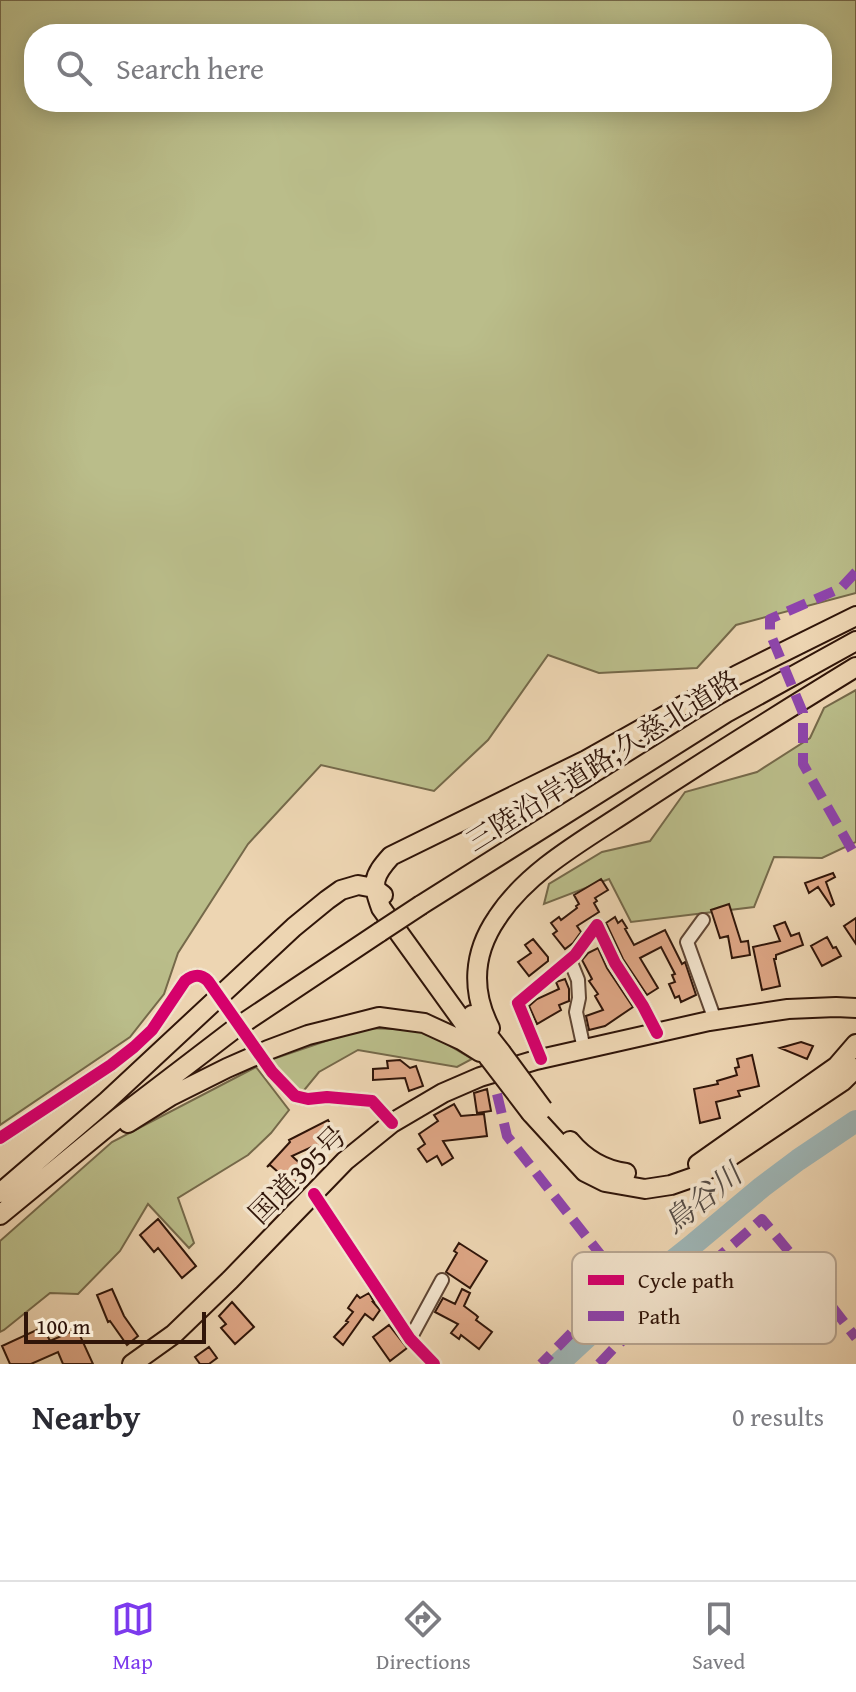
<!DOCTYPE html>
<html lang="en">
<head>
<meta charset="utf-8">
<style>
	body { margin:0; font-family:"Gentium Book Plus","Noto Serif JP",serif; background:#f2f2f3; color:#2b2b33 }
	.scale { position:absolute; left:24px; bottom:20px; width:182px; box-sizing:border-box; padding-left:8px; border:4px solid #301509; border-top:0; font-size:22px; line-height:28px; white-space:nowrap; color:#301509; -webkit-text-stroke:6px #f3e4cd; paint-order:stroke }
	.list { margin:0; padding:0; list-style:none }
	h2 { display:flex; justify-content:space-between; align-items:center; height:104px; margin:0; padding:0 32px; font-size:34px }
	h2 small { font-size:26px; font-weight:400; color:#7c7c81 }
	.icon { flex:none; width:44px; height:44px; fill:none; stroke:currentColor; stroke-width:2; stroke-linecap:round; stroke-linejoin:round }
	.map { position:relative; flex:none; width:856px; height:1364px; overflow:hidden }
	.search { position:absolute; background:#fff; box-shadow:0 4px 20px #0003; left:24px; right:24px; top:24px; height:88px; display:flex; align-items:center; gap:20px; box-sizing:border-box; padding:0 28px; border-radius:32px; color:#7c7c81; font-size:30px }
	.sheet { height:216px; background:#fff }
	nav { display:flex; justify-content:space-around; align-items:center; box-sizing:border-box; height:112px; border-top:2px solid #e1e1e2; background:#fff; font-size:22px; color:#7c7c81 }
	nav a { display:grid; justify-items:center; gap:4px }
	nav .on { color:#7c3aed }
	.map>svg:first-child { display:block }
</style>
</head>
<body>
<div class="map">
<svg width="856" height="1364" viewBox="0 0 856 1364">
	<rect width="100%" height="100%" fill="#edd5b2"/>
	<filter id="stains"><feTurbulence type="fractalNoise" baseFrequency=".0025" numOctaves="4"/><feColorMatrix values="0 0 0 0 .2 0 0 0 0 .09 0 0 0 0 .02 0 0 0 .5 -.17"/></filter>
	<radialGradient id="worn" r=".72"><stop offset=".6" stop-color="#630" stop-opacity="0"/><stop offset="1" stop-color="#630" stop-opacity=".3"/></radialGradient>
	<path fill="#babd8a" stroke="#75694a" stroke-width="2" fill-rule="evenodd" d="M0,0H856V593L736,625L697,668L599,673L548,655L488,740L434,791L321,765L248,844L178,953L164,994L130,1037L0,1125ZM34,34H822V102H34Z
		M856,690V842L822,858L774,857L754,907L631,922L609,879L544,904L549,884L602,852L650,841L685,792L757,772L810,738L824,708Z
		M364,1028L423,1030L472,1059L457,1067L358,1050L319,1072L301,1094L270,1060Z
		M256,1067L289,1110L271,1133L248,1155L178,1198L194,1243L189,1248L148,1204L120,1251L78,1294L50,1293L4,1330L0,1332V1241L112,1142Z"/>
	<g fill="none" stroke-linecap="round" stroke-linejoin="round">
		<path stroke="#9eb6b7" stroke-width="22" d="M558,1364L651,1278L689,1248L762,1187L798,1160L856,1121"/>
	</g>
	<path fill="#dea685" stroke="#301509" stroke-width="2" d="M833,873L835,877L826,882L834,904L831,906L818,887L809,893L805,883Z
		M601,879L608,890L595,898L597,901L594,903L599,912L577,926L581,932L573,943L565,949L553,934L557,931L551,923L559,917L561,920L577,908L576,906L579,904L574,895Z
		M729,904L741,942L748,941L750,955L732,958L728,936L720,938L711,910Z
		M615,917L618,923L622,920L627,928L625,929L634,945L665,930L682,964L685,962L696,995L681,1002L679,996L675,998L669,984L675,982L672,975L675,974L661,947L640,958L658,988L647,995L623,959L606,923Z
		M856,918V944L844,926Z
		M785,922L791,936L799,933L803,945L776,955V959H774L780,986L762,990L753,947L780,941L774,926Z
		M827,937L833,948L836,947L841,956L822,966L811,946Z
		M533,939L548,957V961L529,976L518,962L531,953L525,945Z
		M598,948L607,968L633,1007L605,1026L589,1030L586,1016L603,1010L595,996L598,994L589,981L592,979L582,960L588,953Z
		M565,979L569,989V1001L559,1005L561,1010L537,1024L529,1006L537,999L559,989L556,982Z
		M801,1042L813,1046L807,1059L780,1048Z
		M752,1055L759,1086L738,1091L740,1096L716,1102L720,1118L700,1123L694,1089L718,1084L717,1081L737,1075L735,1068L739,1067L737,1059Z
		M400,1060L410,1068L416,1066L423,1086L409,1091L405,1078L373,1080V1069L388,1068L387,1061Z
		M487,1089L491,1111L477,1113L474,1093Z
		M454,1104L461,1116L484,1114L487,1136L443,1141L453,1158L442,1165L437,1156L427,1162L418,1149L425,1144L419,1134L438,1121L434,1115Z
		M328,1120L333,1129L329,1131L334,1140L318,1148L316,1145L292,1156L306,1169L293,1185L270,1165L267,1167L290,1142L289,1140Z
		M158,1219L196,1266L182,1278L158,1248L154,1252L140,1235Z
		M459,1243L487,1261L470,1288L446,1272L457,1253L454,1251Z
		M112,1289L124,1316L138,1336L127,1345L110,1321L108,1322L97,1295Z
		M462,1289L470,1293L464,1306L476,1315L478,1317L476,1320L492,1332L479,1349L461,1335L459,1339L451,1333L458,1324L435,1312L443,1298L455,1304Z
		M369,1293L374,1302H373L380,1310L373,1320L365,1314L343,1345L334,1337L348,1322L346,1321L353,1312L348,1308L357,1295L360,1298Z
		M232,1302L254,1327L235,1344L221,1328L226,1324L219,1316Z
		M389,1325L407,1348L390,1361L373,1337Z
		M43,1327L50,1341L77,1329L93,1364H63L58,1352L31,1364H10L2,1346Z
		M209,1347L217,1358L209,1364H200L195,1357Z"/>
	<g fill="none" stroke-linecap="round" stroke-linejoin="round">
		<path stroke="#c7af90" stroke-width="12" stroke-dasharray="12 6" stroke-linecap="butt" d="M208,981L272,1072"/>
		<defs>
			<path id="minor" d="M703,920L687,942L715,1020
				M570,960L578,980L579,998L576,1012L584,1049
				M541,1059L518,1003L575,955L597,925L615,963L643,1006L657,1033
				M272,1072L295,1096L308,1099L327,1097L372,1101L392,1123
				M0,1138L111,1065L134,1047L152,1030L185,981C193,975 200,973 208,981
				M314,1194L410,1339L434,1364
				M410,1339L442,1280"/>
			<path id="highway" d="M421,905L726,713L856,641
				M472,1015L501,1052
				M490,1028C471,991 473,953 497,918C528,870 586,839 634,807C707,759 781,713 856,667
				M489,1058L381,908C372,883 372,877 391,856L586,760L737,675L856,616
				M531,1113L585,1172L605,1182L645,1189L671,1185L694,1177L725,1160L843,1081L856,1068
				M128,1123L171,1096L227,1068L268,1050L308,1035L379,1017L424,1023L461,1040L480,1052
				M570,1141C585,1159 605,1170 626,1173
				M698,1164L837,1066L856,1044
				M0,1193L107,1101L294,927L327,900L341,890L358,885L374,888L383,895
				M0,1215L118,1118L233,1030L380,932
				M132,1364L174,1334L230,1280L345,1161L392,1123L443,1093L480,1077L536,1060L709,1021L788,1009L836,1007L856,1008"/>
		</defs>
		<use href="#minor" stroke="#5f4533" stroke-width="16"/>
		<use href="#highway" stroke="#301509" stroke-width="22"/>
		<use href="#minor" stroke="#f3e4cd" stroke-width="12"/>
		<use href="#highway" stroke="#edd5b2" stroke-width="18"/>
		<defs>
			<path id="highway-bridge" d="M380,932L421,905
				M501,1052L543,1109
				M489,1058L531,1113"/>
		</defs>
		<use href="#highway-bridge" stroke="#301509" stroke-width="22" stroke-linecap="butt"/>
		<use href="#highway-bridge" stroke="#edd5b2" stroke-width="18"/>
		<path stroke="#8e44ad" stroke-width="10" stroke-dasharray="20 10" stroke-linecap="butt" d="M856,572L841,588L770,619V633L803,713V764L856,857
			M497,1094L507,1136L615,1273L620,1289L582,1322L541,1364
			M599,1364L614,1348L762,1219L801,1266L856,1338"/>
		<defs>
			<path id="cycleway" d="M541,1059L518,1003L575,955L597,925L615,963L643,1006L657,1033
				M0,1138L111,1065L134,1047L152,1030L185,981C193,975 200,973 208,981L272,1072L295,1096L308,1099L327,1097L372,1101L392,1123
				M314,1194L410,1339L434,1364"/>
		</defs>
		<use href="#cycleway" stroke="#f3e4cd" stroke-width="17"/>
		<use href="#cycleway" stroke="#d6006c" stroke-width="12"/>
	</g>
	<g text-anchor="middle" dominant-baseline="central" stroke-width="7" stroke-linejoin="round" paint-order="stroke">
		<g font-size="28" fill="#301509" stroke="#f3e4cd">
			<text transform="translate(602 760) rotate(-32)">三陸沿岸道路;久慈北道路</text>
			<text transform="translate(297 1174) rotate(-45)">国道395号</text>
		</g>
		<g font-size="30" font-style="italic" fill="#564d46" stroke="#f3e4cd">
			<text transform="translate(702 1198) rotate(-39)">鳥谷川</text>
		</g>
	</g>
	<rect x="572" y="1252" width="264" height="92" rx="12" fill="#f3e4cd" stroke="#b8a692" stroke-width="2"/>
	<rect x="588" y="1275" width="36" height="10" fill="#d6006c"/>
	<rect x="588" y="1311" width="36" height="10" fill="#8e44ad"/>
	<g font-size="22" fill="#301509">
		<text x="638" y="1288">Cycle path</text>
		<text x="638" y="1324">Path</text>
	</g>
	<rect width="100%" height="100%" filter="url(#stains)"/>
	<rect width="100%" height="100%" fill="url(#worn)"/>
</svg>
<div class="scale">100 m</div>
<div class="search"><svg class="icon" aria-label="search" viewBox="0 0 24 24"><circle cx="10" cy="10" r="6"/><path d="M15 15l6 6"/></svg>Search here</div>
</div>
<section class="sheet">
<h2>Nearby<small>0 results</small></h2>
<ul class="list">
</ul>
</section>
<nav>
<a class="on"><svg class="icon" aria-label="map" viewBox="0 0 24 24"><path d="M3 6l6-2 6 2 6-2v14l-6 2-6-2-6 2zM9 4v14M15 6v14"/></svg>Map</a>
<a><svg class="icon" aria-label="directions" viewBox="0 0 24 24"><path d="M12 3l9 9-9 9-9-9zM9 14v-3h6M13 9l2 2-2 2"/></svg>Directions</a>
<a><svg class="icon" aria-label="saved" viewBox="0 0 24 24"><path d="M7 4h10v16l-5-4-5 4z"/></svg>Saved</a>
</nav>
</body>
</html>
